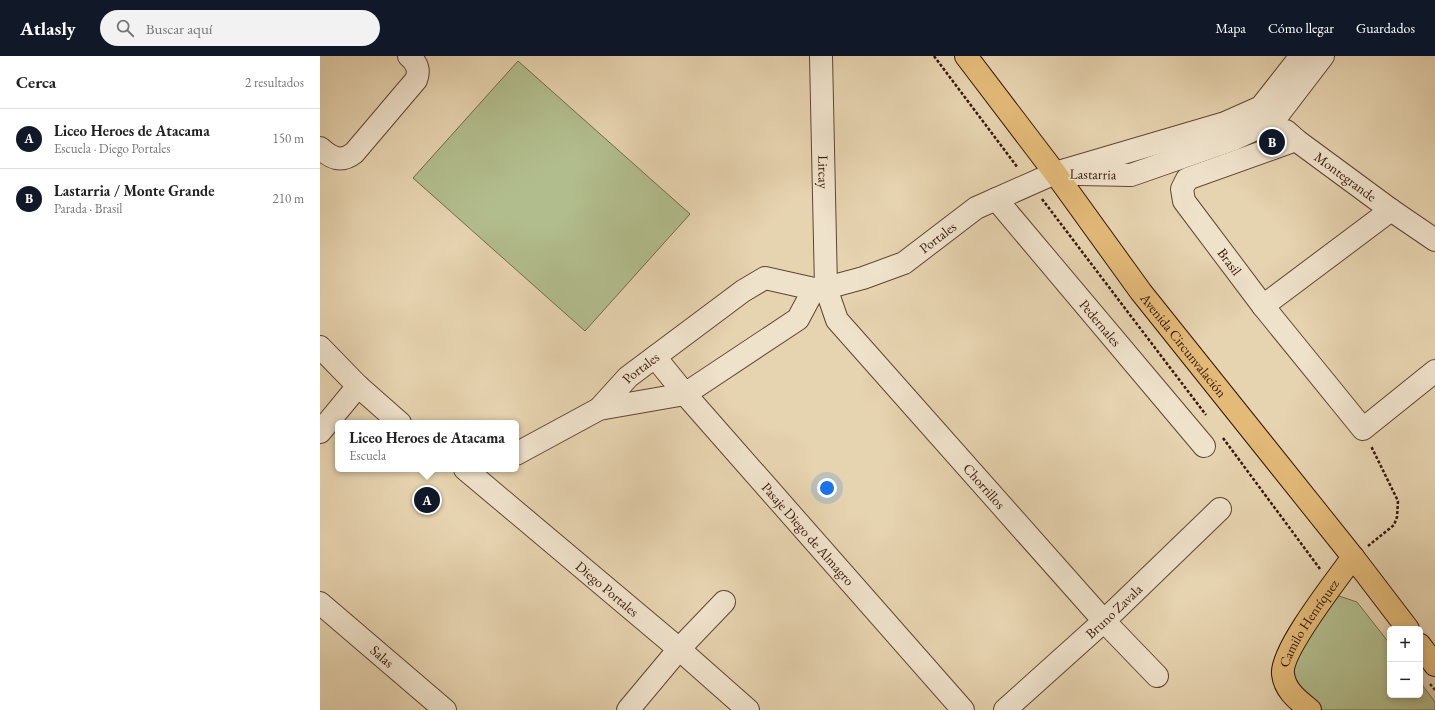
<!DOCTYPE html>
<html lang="es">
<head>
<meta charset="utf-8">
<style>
	body { margin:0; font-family:"EB Garamond",serif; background:#f2f2f2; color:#222 }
	.controls { position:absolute; right:12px; bottom:12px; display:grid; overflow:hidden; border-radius:6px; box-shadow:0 2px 6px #0003 }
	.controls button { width:36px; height:36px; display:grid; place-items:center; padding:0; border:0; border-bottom:1px solid #e0e0e0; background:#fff; color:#222; font:20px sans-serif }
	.you { position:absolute; left:507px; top:432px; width:14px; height:14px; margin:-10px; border:3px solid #fff; border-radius:50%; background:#1a73e8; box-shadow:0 0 0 6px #1a73e833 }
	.badge { display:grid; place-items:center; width:26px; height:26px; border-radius:50%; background:#111827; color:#fff; font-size:13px; font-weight:700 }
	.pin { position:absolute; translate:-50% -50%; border:2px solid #fff; box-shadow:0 1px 4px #0006 }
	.popup { position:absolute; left:15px; top:364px; width:184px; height:52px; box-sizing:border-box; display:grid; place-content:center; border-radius:6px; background:#fff; filter:drop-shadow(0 1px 3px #0005); font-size:13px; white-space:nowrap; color:#767676 }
	.popup b { font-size:15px; color:#222 }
	.popup::after { content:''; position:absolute; left:50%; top:100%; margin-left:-8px; border:8px solid transparent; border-top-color:#fff }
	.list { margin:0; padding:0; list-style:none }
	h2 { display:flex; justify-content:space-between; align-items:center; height:52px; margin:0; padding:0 16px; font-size:17px }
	h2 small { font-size:13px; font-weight:400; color:#767676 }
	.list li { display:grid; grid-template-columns:26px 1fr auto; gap:12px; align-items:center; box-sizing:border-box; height:60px; padding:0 16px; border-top:1px solid #e0e0e0 }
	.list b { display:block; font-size:15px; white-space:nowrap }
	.list p { margin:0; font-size:13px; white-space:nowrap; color:#767676 }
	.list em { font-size:13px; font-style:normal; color:#767676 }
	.icon { flex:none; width:22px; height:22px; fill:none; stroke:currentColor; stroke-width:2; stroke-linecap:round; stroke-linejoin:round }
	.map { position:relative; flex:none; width:1115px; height:654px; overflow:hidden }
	header { display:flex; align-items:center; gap:24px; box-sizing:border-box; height:56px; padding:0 20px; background:#111827; color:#fff }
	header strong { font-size:19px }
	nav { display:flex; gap:22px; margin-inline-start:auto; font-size:14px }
	.search { width:280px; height:36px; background:#f2f2f2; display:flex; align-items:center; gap:10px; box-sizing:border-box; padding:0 14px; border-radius:22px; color:#767676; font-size:15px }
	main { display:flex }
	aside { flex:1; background:#fff }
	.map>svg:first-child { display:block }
</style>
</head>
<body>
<header>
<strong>Atlasly</strong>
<div class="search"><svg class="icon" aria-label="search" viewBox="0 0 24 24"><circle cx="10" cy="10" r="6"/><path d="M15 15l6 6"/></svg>Buscar aquí</div>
<nav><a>Mapa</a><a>Cómo llegar</a><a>Guardados</a></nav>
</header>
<main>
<aside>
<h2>Cerca<small>2 resultados</small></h2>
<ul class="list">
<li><span class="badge">A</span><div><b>Liceo Heroes de Atacama</b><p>Escuela · Diego Portales</p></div><em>150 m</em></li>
<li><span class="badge">B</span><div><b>Lastarria / Monte Grande</b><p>Parada · Brasil</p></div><em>210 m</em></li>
</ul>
</aside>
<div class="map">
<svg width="1115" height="654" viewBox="0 0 1115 654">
	<rect width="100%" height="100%" fill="#e6d3af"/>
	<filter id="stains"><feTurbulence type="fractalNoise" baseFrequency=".005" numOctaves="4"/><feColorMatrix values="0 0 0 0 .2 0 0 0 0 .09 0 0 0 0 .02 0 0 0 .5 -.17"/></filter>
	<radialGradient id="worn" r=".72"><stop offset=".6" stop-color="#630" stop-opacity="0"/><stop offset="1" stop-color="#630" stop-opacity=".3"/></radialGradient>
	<path fill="#b2bd8d" stroke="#74694a" d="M198,5L370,158L265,275L93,122Z
		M1013,538L1037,546L1070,588V639H1100V626L1115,646V654H996L974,636L972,600Z"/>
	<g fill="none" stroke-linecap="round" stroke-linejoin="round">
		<defs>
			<g id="minor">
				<path id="s1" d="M501,0L506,232L517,264L784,565L837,620"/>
				<path id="s2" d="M966,75L976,84L1071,154L1115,184"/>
				<path id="s3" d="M976,84L867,123L862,133L864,145L943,250L1043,373L1115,315"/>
				<path d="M0,92C11,102 21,107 34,97L96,24C100,14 97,7 89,0"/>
				<path d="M759,118L811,119L914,83L954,64L1003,0"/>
				<path id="s4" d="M676,143L884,390"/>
				<path d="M943,250L1071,154"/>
				<path d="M0,291L38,330L80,367"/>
				<path id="s5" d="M335,301L365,338L643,654"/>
				<path id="s6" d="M279,353L308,321L423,235L445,222L494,233L506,232L543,222L584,207L656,152L735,117L905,67L941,51L981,0"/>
				<path d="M0,376L38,330"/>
				<path d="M196,398L279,353L365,338L478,263L494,233"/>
				<path id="s7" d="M145,413L359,593L428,654"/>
				<path id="s8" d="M0,547L125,654"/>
				<path d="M308,654L359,593L404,546"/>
				<path id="s9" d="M685,654L784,565L900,453"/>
			</g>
			<g id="major">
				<path id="s10" d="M646,0L735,117L821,236L1033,501L1088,573"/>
				<path d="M1100,589L1115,609"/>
				<path id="s11" d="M990,654C978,644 965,635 963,618C960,595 1018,522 1033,501"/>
			</g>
		</defs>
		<use href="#minor" stroke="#624432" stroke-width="24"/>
		<use href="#major" stroke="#361508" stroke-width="24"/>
		<path stroke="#361508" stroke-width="2.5" stroke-dasharray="3 2" stroke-linecap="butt" d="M614,0L698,112
			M722,143L886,359
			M903,382L1000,513
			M1048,490L1074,469L1077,461L1078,445L1051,390
			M1110,628L1115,634"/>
		<use href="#minor" stroke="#efe2cb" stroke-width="22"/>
		<use href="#major" stroke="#e3ba78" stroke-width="22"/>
	</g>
	<g text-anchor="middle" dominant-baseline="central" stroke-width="3.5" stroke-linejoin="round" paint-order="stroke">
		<g font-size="14" fill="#361508" stroke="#efe2cb">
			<text stroke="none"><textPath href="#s1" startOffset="116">Lircay</textPath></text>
			<text transform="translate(773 118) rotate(1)">Lastarria</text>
			<text stroke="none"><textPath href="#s2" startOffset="75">Montegrande</textPath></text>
			<text stroke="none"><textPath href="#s6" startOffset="399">Portales</textPath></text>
			<text stroke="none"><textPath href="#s3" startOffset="215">Brasil</textPath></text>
			<text stroke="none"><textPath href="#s4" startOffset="162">Pedernales</textPath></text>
			<text stroke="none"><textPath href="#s10" startOffset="362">Avenida Circunvalación</textPath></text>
			<text stroke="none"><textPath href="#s6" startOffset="59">Portales</textPath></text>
			<text stroke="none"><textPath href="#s1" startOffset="488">Chorrillos</textPath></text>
			<text stroke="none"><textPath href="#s5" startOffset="234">Pasaje Diego de Almagro</textPath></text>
			<text stroke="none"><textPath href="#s7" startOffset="186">Diego Portales</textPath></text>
			<text stroke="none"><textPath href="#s9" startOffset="147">Bruno Zavala</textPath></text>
			<text stroke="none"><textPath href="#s11" startOffset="104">Camilo Henríquez</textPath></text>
			<text stroke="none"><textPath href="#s8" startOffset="82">Salas</textPath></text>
		</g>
	</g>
	<rect width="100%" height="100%" filter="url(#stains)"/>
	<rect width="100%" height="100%" fill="url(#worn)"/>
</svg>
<div class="controls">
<button>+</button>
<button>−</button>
</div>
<div class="you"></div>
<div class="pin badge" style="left:107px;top:444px">A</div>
<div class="popup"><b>Liceo Heroes de Atacama</b>Escuela</div>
<div class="pin badge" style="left:952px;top:86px">B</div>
</div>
</main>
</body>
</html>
